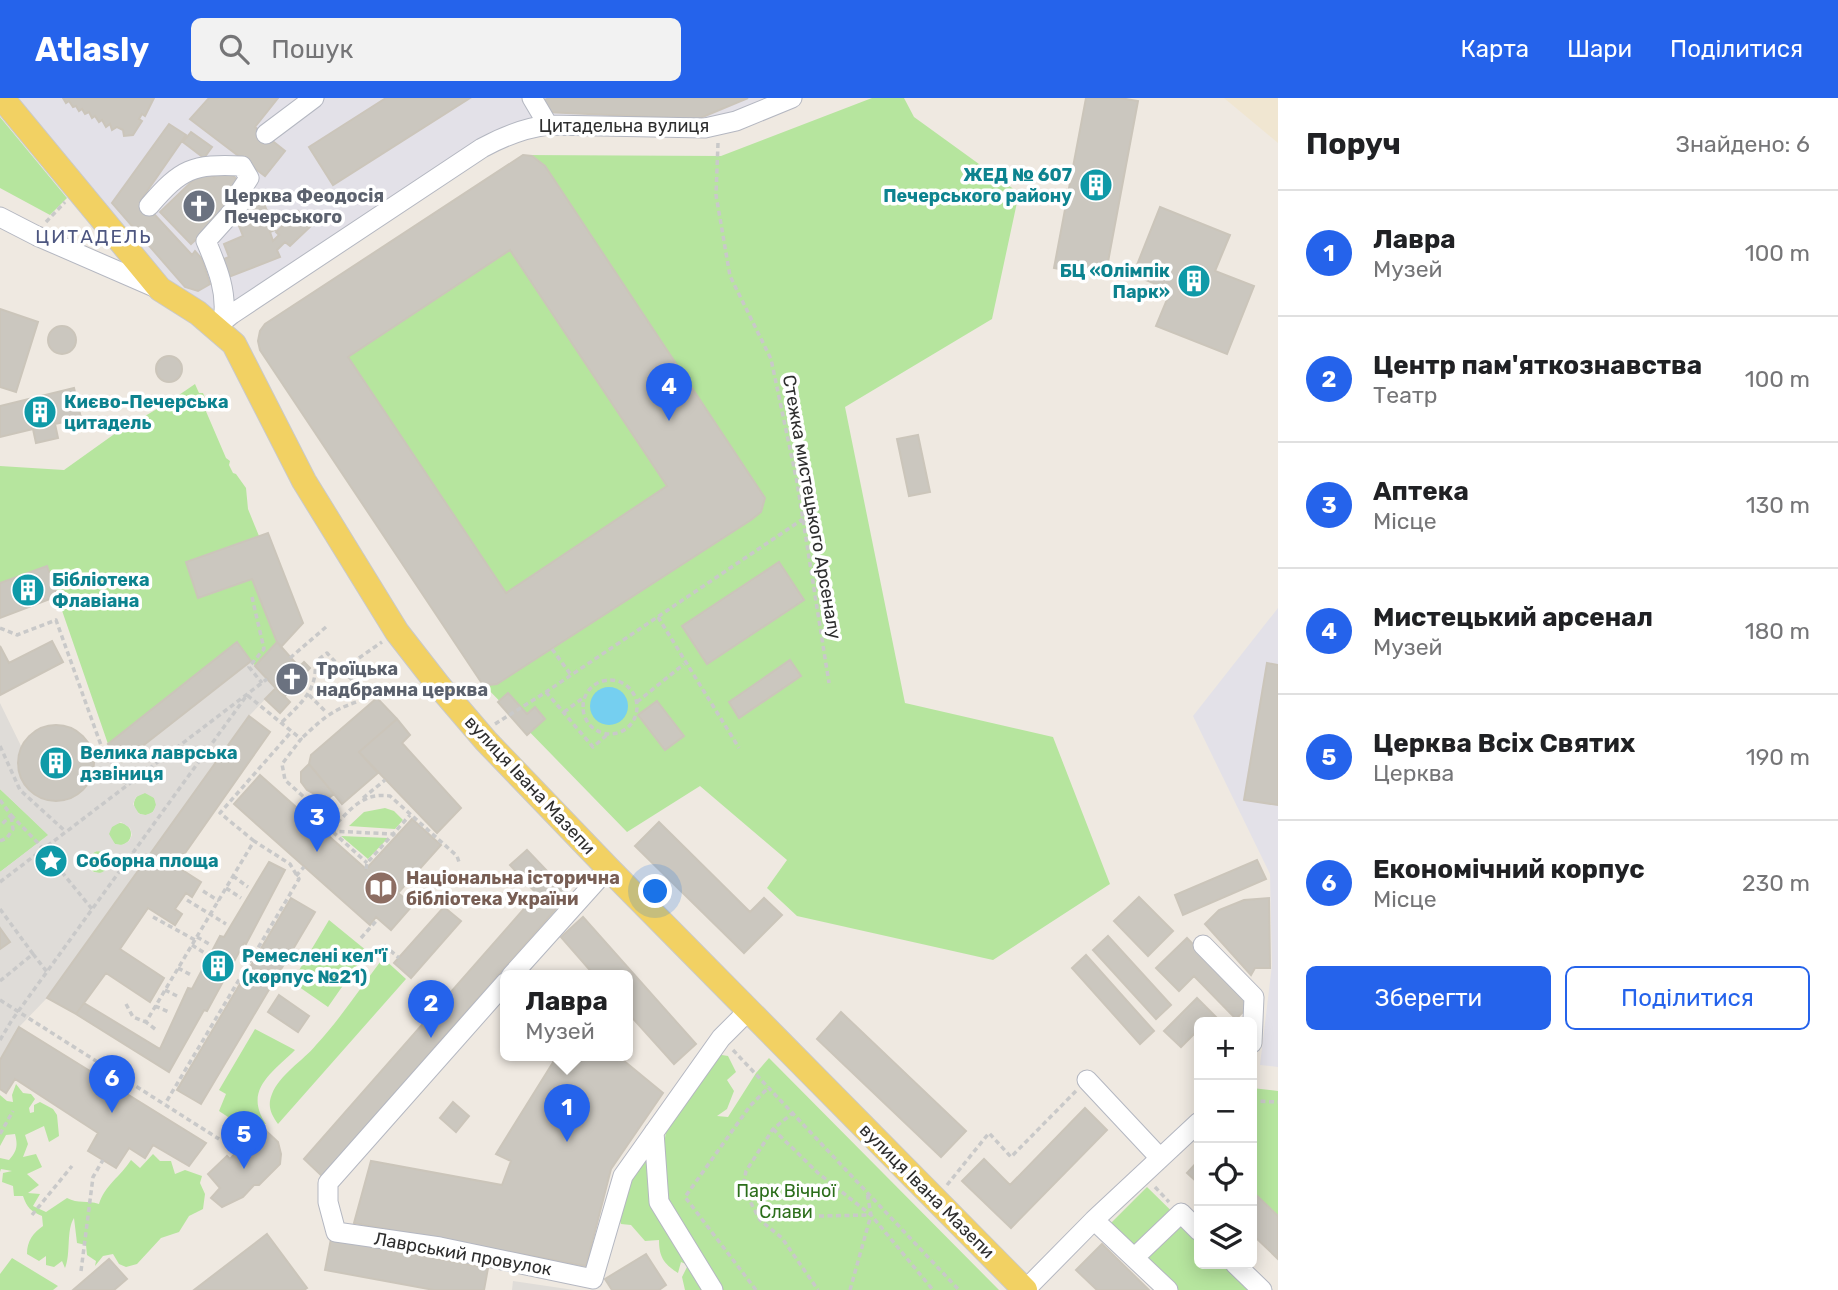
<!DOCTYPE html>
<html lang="uk">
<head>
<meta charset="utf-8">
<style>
	body { margin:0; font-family:Rubik,sans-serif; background:#f2f2f2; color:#202124 }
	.controls { position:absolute; right:21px; bottom:21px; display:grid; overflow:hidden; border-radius:10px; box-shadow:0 4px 18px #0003 }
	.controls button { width:63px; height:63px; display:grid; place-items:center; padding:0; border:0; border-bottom:2px solid #e0e0e0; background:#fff; color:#202124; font:35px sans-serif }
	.you { position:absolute; left:656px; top:794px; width:24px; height:24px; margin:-18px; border:5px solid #fff; border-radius:50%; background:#1a73e8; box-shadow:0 0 0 10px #1a73e833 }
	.badge { display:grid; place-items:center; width:46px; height:46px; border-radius:50%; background:#2563eb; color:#fff; font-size:23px; font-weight:700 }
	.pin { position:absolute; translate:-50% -58px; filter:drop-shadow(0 2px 4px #0008) }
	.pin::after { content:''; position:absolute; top:37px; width:24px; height:21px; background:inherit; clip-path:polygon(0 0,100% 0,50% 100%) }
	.popup { position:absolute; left:500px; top:872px; width:133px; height:91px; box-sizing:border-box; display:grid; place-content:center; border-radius:10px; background:#fff; filter:drop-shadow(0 2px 5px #0005); font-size:23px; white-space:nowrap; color:#757577 }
	.popup b { font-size:26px; color:#202124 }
	.popup::after { content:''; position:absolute; left:50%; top:100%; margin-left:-14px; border:14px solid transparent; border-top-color:#fff }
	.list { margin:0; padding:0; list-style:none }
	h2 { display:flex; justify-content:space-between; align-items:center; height:91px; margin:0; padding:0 28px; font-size:30px }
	h2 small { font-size:23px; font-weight:400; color:#757577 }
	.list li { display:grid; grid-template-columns:46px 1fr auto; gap:21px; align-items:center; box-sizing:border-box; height:126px; padding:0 28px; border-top:2px solid #e0e0e0 }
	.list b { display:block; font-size:26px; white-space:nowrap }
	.list p { margin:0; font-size:23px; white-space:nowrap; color:#757577 }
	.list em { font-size:23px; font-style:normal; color:#757577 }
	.actions { display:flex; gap:14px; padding:21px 28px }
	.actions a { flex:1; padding:16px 0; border:2px solid #2563eb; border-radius:10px; text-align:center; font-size:24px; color:#2563eb }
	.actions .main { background:#2563eb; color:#fff }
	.icon { flex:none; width:38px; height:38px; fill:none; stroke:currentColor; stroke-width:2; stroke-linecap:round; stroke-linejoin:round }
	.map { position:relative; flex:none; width:1278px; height:1192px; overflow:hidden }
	header { display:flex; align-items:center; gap:42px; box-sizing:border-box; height:98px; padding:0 35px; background:#2563eb; color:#fff }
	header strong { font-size:33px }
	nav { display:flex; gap:38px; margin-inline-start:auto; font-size:24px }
	.search { width:490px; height:63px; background:#f2f2f2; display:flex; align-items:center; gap:18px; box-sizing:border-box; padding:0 24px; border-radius:10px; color:#757577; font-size:26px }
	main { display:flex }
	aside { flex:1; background:#fff }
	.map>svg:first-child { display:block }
</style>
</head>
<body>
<header>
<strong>Atlasly</strong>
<div class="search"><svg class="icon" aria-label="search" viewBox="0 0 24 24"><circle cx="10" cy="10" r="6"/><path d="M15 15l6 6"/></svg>Пошук</div>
<nav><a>Карта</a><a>Шари</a><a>Поділитися</a></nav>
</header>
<main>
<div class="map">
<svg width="1278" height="1192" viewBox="0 0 1278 1192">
	<rect width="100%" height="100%" fill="#efe9e1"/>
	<path fill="#e3e1e8" d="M2,0H792L736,23L528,29L232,216L198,215Z
		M1278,510V969L1260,967L1272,867L1270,776L1193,618Z"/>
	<path fill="#f0e6d1" d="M1224,0H1278V45Z"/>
	<path fill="#b6e59e" d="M872,0H904L914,19L1019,95L992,221L845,309L905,605L1053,639L1110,786L993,862L797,818L767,790L787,762L700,688L627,734L481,584L260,252C257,241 258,235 265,226L523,57L721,58Z
		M0,19L67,100L50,117L0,90Z
		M195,286L199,295H203L208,307L205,311L226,360L230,363L229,367L233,375L236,376L246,390L248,411L259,438L186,464L198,500L252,481L277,544L255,568L237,544L108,646L47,469L0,485V368L64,372L113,337L172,302L174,298L176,299Z
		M0,691L49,737L0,774Z
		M134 706a11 11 0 1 1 22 0a11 11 0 1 1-22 0Z
		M385,710L394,713L403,722L395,731L349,728L364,714Z
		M109 736a11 11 0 1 1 22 0a11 11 0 1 1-22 0Z
		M341,738L388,740L368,761Z
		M88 764a11 11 0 1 1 22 0a11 11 0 1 1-22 0Z
		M329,822L367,853L328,909L292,884Z
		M383,860L406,881L278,1026C271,1016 267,1008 272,996C280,976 303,963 316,947C341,920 361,889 383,860Z
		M255,931L295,952C272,975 243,992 266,1026L256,1024L240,1027L219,1013L226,996L219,992Z
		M716,956L728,958L736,974L727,982L734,993L727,1011L717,1018L728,1019L756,975L769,960L999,1192H685L682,1179L688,1167L681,1164L678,1175C664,1166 659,1159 659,1142L645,1143L631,1127L621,1126L611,1098L620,1070L664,1045L667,1029Z
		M16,986L23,995L31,996L35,1001L29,1010L30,1015L34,1014V1007L40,1004L53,1011L57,1017L59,1038L49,1044L44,1028L25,1037L28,1046L23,1059L36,1056L42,1069L27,1076L39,1087L28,1095L40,1096L33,1108L46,1114L67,1100C78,1106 87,1102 99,1106C105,1087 120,1079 131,1062L140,1070L153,1056L160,1063H171L175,1076L185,1072L202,1078L200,1085L205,1096L203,1111L189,1118L179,1134L161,1140L137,1166L126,1169L119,1166L113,1156L103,1158L95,1168L96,1163L87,1157L86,1147L77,1145L74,1120C66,1132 71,1157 65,1170L62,1163L54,1169L46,1167V1158L39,1163L27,1156C27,1143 33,1135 43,1128L42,1118C31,1113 27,1110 23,1098H14L13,1088L2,1084L3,1075L12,1073L1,1071L0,1074V1060L9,1062C17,1053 18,1048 15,1036L6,1037L0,1048V997L7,1003L13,1004L12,997Z
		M1252,990L1278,993V1118L1252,1093Z
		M1147,1089L1199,1140V1166H1225L1251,1192H1177L1110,1126Z
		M12,1160L58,1188L53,1192H0V1176Z"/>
	<path fill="#dfdcd8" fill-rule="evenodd" d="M251,563L276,590L249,618L47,900L19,929L0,962V774L48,737L0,691V605L21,648L17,667L24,687L42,701L65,703L79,696L88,686L94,671L93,655L108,646L123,663ZM145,695L154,700L156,707L153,714L146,717L139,716L133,706L136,699ZM121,724L130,730L132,737L129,743L122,747L115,746L109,736L112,729ZM96,753L103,754L110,761L107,771L101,775L93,774L88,768V760Z
		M513,1183L574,1192H512Z"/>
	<path fill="#75cff0" d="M590 608a19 19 0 1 1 38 0a19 19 0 1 1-38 0Z"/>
	<path fill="#cbc7bf" stroke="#cbc5ba" stroke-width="2" fill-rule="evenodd" d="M63,0H154L145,18L142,16L139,21L142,23L133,37L124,38L123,32L117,29L112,32L110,26L106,29L102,22L99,24L95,18L92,20L89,14L85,16L82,11L79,13L76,8L73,9L69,3L66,5Z
		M209,0H278L255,29L285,53L265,78L190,21Z
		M386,0H470L333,87L309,49Z
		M549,0H748L698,21L545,14L542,3Z
		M1086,0H1120L1138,3L1105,180L1054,170Z
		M169,26L186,37L141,102L192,157L195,153L202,161L210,186L198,193L185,189L112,105Z
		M191,34L212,49L204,60L183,44Z
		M523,57L532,58L545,68L765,400L761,414L751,422L497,586L489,587L481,584L260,252L258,243L260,233L265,226ZM510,152L667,388L506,495L348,259Z
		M225,69L238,83L227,93L237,103L191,146L160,114L206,70L214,79Z
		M262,101L275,132L270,134L273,143L279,137L276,134L298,113L312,127L290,148L285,144L277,152L280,159L226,180L219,163L229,159L224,146L243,138L233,113Z
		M1160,109L1230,137L1215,173L1254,188L1227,256L1156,228L1171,192L1133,177Z
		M0,211L38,224L16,294L0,289Z
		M48 242a14 14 0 1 1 28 0a14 14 0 1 1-28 0Z
		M156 271a13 13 0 1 1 26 0a13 13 0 1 1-26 0Z
		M74,290L81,320L55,326L58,340L36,345L33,331L0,339V308Z
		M918,337L930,394L909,398L897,341Z
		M268,435L303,525L281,549L277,544L252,481L198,500L186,464Z
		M779,464L804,502L707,566L682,528Z
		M47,468L58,498L0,520V485Z
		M52,543L63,564L0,597V548L9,565Z
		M237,544L251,563L122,664L108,646Z
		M277,544L299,569L304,564L310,570L284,599L255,568Z
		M790,562L801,578L739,620L729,604Z
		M1267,565L1278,567V707L1244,702Z
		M276,590L290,604L280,615L265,601Z
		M508,595L527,616L535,609L545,621L527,637L498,604Z
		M377,600L397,621L359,654L378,675L342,706L309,666L311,657Z
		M657,603L684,638L665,652L638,617Z
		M249,618L270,634L176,768L201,784L192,799L186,795L175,811L182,816L175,827L148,810L120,851L164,880L150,904L106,875L76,916L47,900Z
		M397,621L410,637L402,645L461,710L437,735L359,654Z
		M18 665a38 38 0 1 1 76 0a38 38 0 1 1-76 0Z
		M309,666L334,696L326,702L307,692L301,684V674Z
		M260,677L366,771L412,721L441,747L398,795L413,807L391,832L376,819L370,827L234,706Z
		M659,724L750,814L764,800L782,817L744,855L635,748Z
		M527,752L569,796L322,1078L304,1061L537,796L510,767Z
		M1257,762L1266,781L1183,817L1175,797Z
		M269,764L285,772L246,846L244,845L207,913L204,912L169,974L76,916L84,905L160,951L188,890L192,891L220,838L224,839Z
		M1139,799L1173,833L1148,858L1114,823Z
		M291,800L315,814L201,1006L177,992Z
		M1269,800L1270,870H1255L1251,877L1205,826L1219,812L1244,802Z
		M444,809L461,823L411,880L394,865Z
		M583,819L696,946L674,966L628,915V878H595L561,839Z
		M0,830L10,844L0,851Z
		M1108,838L1171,907L1156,921L1093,852Z
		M1187,840L1251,906L1236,921L1194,878L1179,893L1156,870Z
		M1086,857L1154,933L1140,946L1072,870Z
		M279,897L309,918L298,934L268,914Z
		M1197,900L1221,924H1199V931L1181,949L1164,933Z
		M841,914L966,1033L941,1059L817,941Z
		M19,929L206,1045L189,1068L153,1047L145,1060L129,1050L116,1070L88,1053L98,1035L15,981L6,995L0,991V962Z
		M557,958H618L663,995L611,1071L586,1168L354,1125L371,1063L502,1087L511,1063L496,1056Z
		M453,1004L469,1018L456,1034L440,1020Z
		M1085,1010L1107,1032L1011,1130L962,1083L984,1061L1010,1087Z
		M247,1028L264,1031L278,1044L281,1056L280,1066L259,1087H254L243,1099L222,1109L211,1100L220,1090L208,1076L227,1058L230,1061L239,1051L233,1041L237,1034Z
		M1199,1062V1086L1187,1075Z
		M1252,1093L1278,1118V1161L1252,1136Z
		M267,1136L307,1190L304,1192H194Z
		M331,1141L488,1170L484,1192H434L325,1172Z
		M1102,1146L1149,1192H1097L1076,1172Z
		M646,1156L666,1187L659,1192H612L605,1181Z
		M109,1161L127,1181L114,1192H73Z"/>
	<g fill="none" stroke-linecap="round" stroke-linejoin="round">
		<defs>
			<path id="minor" d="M532,0L548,27
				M266,36L314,0
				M149,108C182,70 192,66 242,68L249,80L241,92L242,103L206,143C217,169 228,194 223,223
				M0,119L37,138L159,191
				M216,229L232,216L482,50C504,38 524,30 548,27L705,30L736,23L792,0
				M1203,847L1254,899L1252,945
				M511,878L608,770
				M506,884L328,1085V1104L336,1134L440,1149L593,1181
				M1087,982L1160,1060
				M654,1034L659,1104L713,1192
				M1094,1122L1168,1192
				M1135,1159L1181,1115L1199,1133
				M1235,1166L1262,1192
				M593,1181L623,1078L721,940L748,913
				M1025,1192L1094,1122L1199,1024"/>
			<path id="major" d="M2,0L160,191L198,215L234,246L304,383L397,534L439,588L486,643L608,770L1025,1192"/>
		</defs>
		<use href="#minor" stroke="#b4b7c1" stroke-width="21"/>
		<use href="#major" stroke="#c9c9c9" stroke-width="26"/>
		<path stroke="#c9c9c9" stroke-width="3.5" stroke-dasharray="5 3.5" stroke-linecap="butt" d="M718,45L716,97L730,178L771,261L797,384L829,585
			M46,124L65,104
			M252,499L264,551L249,569L262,585
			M658,519L739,650
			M0,530L17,537L56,522L102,650L127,686
			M552,551L571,577
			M290,560L326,529
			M359,560L382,544
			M583 609a27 27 0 1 1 54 0a27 27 0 1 1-54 0Z
			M546,594L593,649L608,636
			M309,597L327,615
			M637,604L684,566
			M564,614L583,600
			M282,624C300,606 318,592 315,564L327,555L369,600C335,610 326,617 301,641
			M495,626L546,594L803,421
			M0,648L20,692L65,733
			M363,700L385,682
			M0,702L11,717L0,728
			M11,717L38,745L92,811
			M331,733L393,736L396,739
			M333,734L367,765
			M328,738L335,727
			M0,743L7,740L13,731L11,717
			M254,743L220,715L292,633
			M366,771L367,765L410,717
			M233,778L248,789
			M296,778L304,769
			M0,784L267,581
			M226,790L241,800
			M203,793L219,803
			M187,802L226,826
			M0,811L33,856L0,883
			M153,819L195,842
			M197,839L211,847
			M361,840L378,821
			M192,847L206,856
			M384,847L399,860
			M33,856L47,874
			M178,870L193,878
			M165,892L177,898
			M0,902L219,1041
			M126,906L133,919L146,924
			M155,908L169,914
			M155,931L146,924L254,743L290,766L299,781L165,1006
			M0,942L12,922L247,597L301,641L282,666L285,682L335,727C352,710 364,694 390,698L457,758L459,764
			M733,952L959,1192
			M1252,1003L1278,1004
			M794,1014L773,1031L746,1073L743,1090L760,1122L782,1140L818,1192
			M773,1031L818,1075L871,1117L933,1192
			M0,1036L13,1013
			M947,1087L989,1035L1011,1059L1076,993
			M1155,1089L1169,1104
			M32,1117L72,1068
			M760,1122L768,1119L869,1117
			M81,1173L93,1079L103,1062
			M756,1192L685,1099L750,1008L769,989
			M850,1192L871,1117L867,1094"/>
		<use href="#minor" stroke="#fff" stroke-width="19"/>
		<use href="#major" stroke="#f2d163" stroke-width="24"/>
	</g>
	<defs>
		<symbol id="building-disc" viewBox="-11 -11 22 22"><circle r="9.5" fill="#0f9aa8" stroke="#fff"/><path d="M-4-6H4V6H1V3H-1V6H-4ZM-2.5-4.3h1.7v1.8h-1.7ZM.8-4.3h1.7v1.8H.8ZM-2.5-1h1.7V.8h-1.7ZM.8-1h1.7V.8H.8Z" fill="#fff"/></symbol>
		<symbol id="church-disc" viewBox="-11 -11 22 22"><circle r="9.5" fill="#6b7280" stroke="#fff"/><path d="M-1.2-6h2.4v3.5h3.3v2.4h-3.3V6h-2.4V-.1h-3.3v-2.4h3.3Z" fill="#fff"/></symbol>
		<symbol id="sight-disc" viewBox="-11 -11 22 22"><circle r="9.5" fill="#0f9aa8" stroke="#fff"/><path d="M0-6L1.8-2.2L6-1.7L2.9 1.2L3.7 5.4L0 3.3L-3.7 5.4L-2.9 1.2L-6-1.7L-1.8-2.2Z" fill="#fff"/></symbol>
		<symbol id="library-disc" viewBox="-11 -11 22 22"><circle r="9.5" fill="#8d6e63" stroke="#fff"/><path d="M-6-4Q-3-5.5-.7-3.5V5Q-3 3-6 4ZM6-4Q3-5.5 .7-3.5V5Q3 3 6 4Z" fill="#fff"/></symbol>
	</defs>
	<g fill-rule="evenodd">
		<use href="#building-disc" x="1077" y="68" width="38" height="38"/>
		<use href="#church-disc" x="180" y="89" width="38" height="38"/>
		<use href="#building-disc" x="1175" y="164" width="38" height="38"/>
		<use href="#building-disc" x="21" y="295" width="38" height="38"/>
		<use href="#building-disc" x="9" y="473" width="38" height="38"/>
		<use href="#church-disc" x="273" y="562" width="38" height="38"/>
		<use href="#building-disc" x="37" y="646" width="38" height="38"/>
		<use href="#sight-disc" x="32" y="744" width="38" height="38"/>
		<use href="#library-disc" x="362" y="771" width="38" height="38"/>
		<use href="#building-disc" x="199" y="849" width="38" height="38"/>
	</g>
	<g text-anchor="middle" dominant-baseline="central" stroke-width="7" stroke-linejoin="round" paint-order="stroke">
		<g font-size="18" fill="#2e2e2e" stroke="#fff">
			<text x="624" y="28">Цитадельна вулиця</text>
			<text transform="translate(812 409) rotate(80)">Стежка мистецького Арсеналу</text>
			<text transform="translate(530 687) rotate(47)">вулиця Івана Мазепи</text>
			<text transform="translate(927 1093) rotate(45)">вулиця Івана Мазепи</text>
			<text transform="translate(463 1156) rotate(10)">Лаврський провулок</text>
		</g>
		<g font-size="18" font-weight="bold" fill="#0d838f" stroke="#fff" text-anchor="start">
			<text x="1072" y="77" text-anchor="end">ЖЕД № 607<tspan x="1072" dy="21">Печерського району</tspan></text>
			<text x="1170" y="173" text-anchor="end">БЦ «Олімпік<tspan x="1170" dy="21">Парк»</tspan></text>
			<text x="64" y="304">Києво-Печерська<tspan x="64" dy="21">цитадель</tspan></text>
			<text x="52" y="482">Бібліотека<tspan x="52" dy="21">Флавіана</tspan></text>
			<text x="80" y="655">Велика лаврська<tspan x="80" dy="21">дзвіниця</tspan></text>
			<text x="76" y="763">Соборна площа</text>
			<text x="242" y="858">Ремеслені кел"ї<tspan x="242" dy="21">(корпус №21)</tspan></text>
		</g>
		<g font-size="18" font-weight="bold" fill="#5b616d" stroke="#fff" text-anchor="start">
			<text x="224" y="98">Церква Феодосія<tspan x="224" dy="21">Печерського</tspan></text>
			<text x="316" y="571">Троїцька<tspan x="316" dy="21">надбрамна церква</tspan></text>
		</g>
		<g font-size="18" font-weight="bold" fill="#785e54" stroke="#fff" text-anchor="start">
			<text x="406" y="780">Національна історична<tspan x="406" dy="21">бібліотека України</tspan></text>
		</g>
		<g font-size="18" fill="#2c6e1b" stroke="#fff">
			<text x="786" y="1093">Парк Вічної<tspan x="786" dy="21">Слави</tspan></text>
		</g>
		<g font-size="19" letter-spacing="2" fill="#4d5680" stroke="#fff">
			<text x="94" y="138">ЦИТАДЕЛЬ</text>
		</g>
	</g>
</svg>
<div class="controls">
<button>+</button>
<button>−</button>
<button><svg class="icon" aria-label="locate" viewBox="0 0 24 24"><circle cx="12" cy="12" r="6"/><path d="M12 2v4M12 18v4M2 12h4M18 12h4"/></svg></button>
<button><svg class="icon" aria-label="layers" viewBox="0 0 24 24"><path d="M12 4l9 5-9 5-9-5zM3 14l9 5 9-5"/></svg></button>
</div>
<div class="you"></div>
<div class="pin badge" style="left:567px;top:1044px">1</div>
<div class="popup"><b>Лавра</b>Музей</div>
<div class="pin badge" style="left:431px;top:940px">2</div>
<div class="pin badge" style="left:317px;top:754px">3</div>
<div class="pin badge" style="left:669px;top:323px">4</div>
<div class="pin badge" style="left:244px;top:1071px">5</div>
<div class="pin badge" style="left:112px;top:1015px">6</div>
</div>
<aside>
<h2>Поруч<small>Знайдено: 6</small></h2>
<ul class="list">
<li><span class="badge">1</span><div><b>Лавра</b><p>Музей</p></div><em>100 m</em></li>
<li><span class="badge">2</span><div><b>Центр пам'яткознавства</b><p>Театр</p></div><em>100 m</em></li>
<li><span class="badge">3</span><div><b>Аптека</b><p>Місце</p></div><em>130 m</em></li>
<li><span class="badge">4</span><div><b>Мистецький арсенал</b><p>Музей</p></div><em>180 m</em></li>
<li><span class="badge">5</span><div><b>Церква Всіх Святих</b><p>Церква</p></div><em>190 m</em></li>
<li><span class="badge">6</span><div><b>Економічний корпус</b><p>Місце</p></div><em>230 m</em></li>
</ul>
<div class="actions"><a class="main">Зберегти</a><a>Поділитися</a></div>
</aside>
</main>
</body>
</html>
